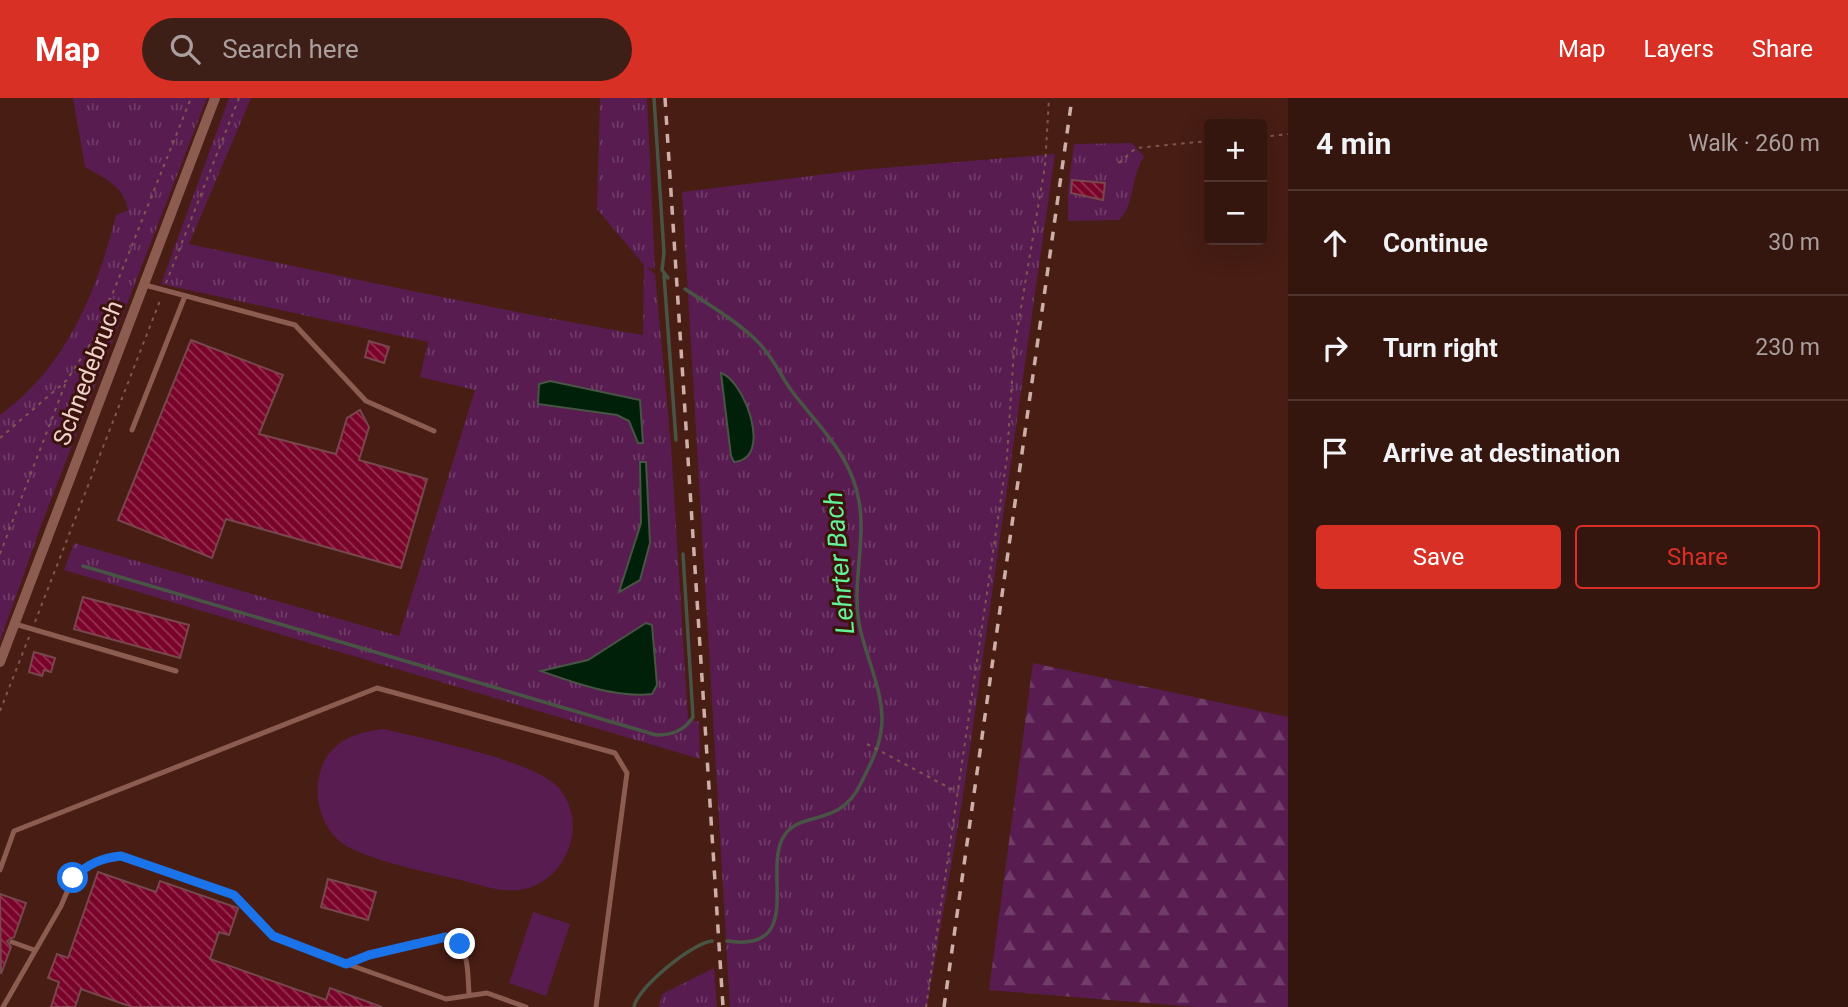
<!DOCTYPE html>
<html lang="en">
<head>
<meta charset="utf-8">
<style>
	body { margin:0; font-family:Roboto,sans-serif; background:#3d1f18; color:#f1f3f6 }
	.controls { position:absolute; right:21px; top:21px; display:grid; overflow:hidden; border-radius:7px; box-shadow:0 7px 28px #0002 }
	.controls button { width:63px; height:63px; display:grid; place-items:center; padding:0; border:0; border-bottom:2px solid #4f352f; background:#35160f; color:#f1f3f6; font:35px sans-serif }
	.stop { position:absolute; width:21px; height:21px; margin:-16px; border:5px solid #1a73e8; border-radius:50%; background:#fff }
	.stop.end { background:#1a73e8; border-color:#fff; box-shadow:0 2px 7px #0008 }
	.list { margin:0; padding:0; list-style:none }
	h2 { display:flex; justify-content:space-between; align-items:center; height:91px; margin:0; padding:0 28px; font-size:30px }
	h2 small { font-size:23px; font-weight:400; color:#aa9f9e }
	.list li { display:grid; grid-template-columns:46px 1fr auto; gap:21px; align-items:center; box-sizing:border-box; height:105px; padding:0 28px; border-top:2px solid #4f352f }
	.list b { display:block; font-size:26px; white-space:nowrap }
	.list em { font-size:23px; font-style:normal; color:#aa9f9e }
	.actions { display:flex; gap:14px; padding:21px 28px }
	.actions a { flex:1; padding:16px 0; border:2px solid #d93025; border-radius:7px; text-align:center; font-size:24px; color:#d93025 }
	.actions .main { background:#d93025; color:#fff }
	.icon { flex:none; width:38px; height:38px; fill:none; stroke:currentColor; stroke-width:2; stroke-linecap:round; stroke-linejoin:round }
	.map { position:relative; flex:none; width:1288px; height:909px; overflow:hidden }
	header { display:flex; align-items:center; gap:42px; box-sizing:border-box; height:98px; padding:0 35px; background:#d93025; color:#fff }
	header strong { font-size:33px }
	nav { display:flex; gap:38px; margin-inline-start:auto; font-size:24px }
	.search { width:490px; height:63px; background:#3d1f18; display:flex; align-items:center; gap:18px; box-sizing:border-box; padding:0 24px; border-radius:38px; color:#aa9f9e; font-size:26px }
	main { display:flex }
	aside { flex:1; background:#35160f }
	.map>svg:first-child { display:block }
</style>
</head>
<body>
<header>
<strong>Map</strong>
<div class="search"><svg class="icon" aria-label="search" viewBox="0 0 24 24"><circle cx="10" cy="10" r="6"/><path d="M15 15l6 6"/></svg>Search here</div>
<nav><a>Map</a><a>Layers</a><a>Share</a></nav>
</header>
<main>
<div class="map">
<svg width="1288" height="909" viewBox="0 0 1288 909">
	<defs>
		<pattern id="grass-tufts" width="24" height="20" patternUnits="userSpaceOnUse" patternTransform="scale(1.75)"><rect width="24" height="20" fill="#581c50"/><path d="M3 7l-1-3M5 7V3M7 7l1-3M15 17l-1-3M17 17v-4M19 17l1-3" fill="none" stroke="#703c68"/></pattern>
		<pattern id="forest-firs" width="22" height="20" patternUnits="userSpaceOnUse" patternTransform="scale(1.75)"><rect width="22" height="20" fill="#581c50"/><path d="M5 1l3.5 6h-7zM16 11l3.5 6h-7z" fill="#703c68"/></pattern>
		<pattern id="building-back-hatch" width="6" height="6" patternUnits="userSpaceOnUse" patternTransform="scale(1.75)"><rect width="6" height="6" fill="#7a032a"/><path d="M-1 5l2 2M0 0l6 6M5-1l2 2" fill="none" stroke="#943352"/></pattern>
	</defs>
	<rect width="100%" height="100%" fill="#471d14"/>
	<path fill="url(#grass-tufts)" d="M73,0H207L42,425L0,543V317C66,269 97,194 116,117L128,112C124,88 104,80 85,69Z
		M229,0H251L189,146C340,178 491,211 643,237L644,167L597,111L600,0H647L655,171L646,169L655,176L671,348L688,621L699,624L700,661L64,472L74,445L399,538L475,292L420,279L428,244L161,186Z
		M1132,45L1144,59C1130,79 1136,105 1119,122L1068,123V92L1074,46Z
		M1055,56L963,698L927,909H730L682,94L859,72Z
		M714,870L717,909H659L662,896Z"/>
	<path fill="url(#forest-firs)" d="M1033,565L1288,619V909H1196L989,892Z"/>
	<path fill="#581c50" d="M384,631C424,641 534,662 559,690C586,722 571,772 534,788C513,797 493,791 472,785C434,775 390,768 354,752C323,739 311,700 321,671C331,642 357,634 384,631Z
		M533,814L570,826L546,898L509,885Z"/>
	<path fill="#00200a" stroke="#485544" stroke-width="2" d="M721,275C744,282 774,361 734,364L731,358Z
		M550,283L640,302L643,345H638L629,323L617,317L538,306L539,286Z
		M640,364H646L650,445L640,482L619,494L641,425Z
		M646,525L652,527L657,587L652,596C616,600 575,585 541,573L588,562Z"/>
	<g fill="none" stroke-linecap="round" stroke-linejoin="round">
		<path stroke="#485544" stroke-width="3.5" d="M654,0L664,155L662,172L668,180
			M664,177L676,342
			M685,191C709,207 737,223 758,244C772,258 780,276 791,292C818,328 851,356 859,403C866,443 852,485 859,525C865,559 887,599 881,633C879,651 868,671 860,687C839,730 800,712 784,738C762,772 806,855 727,843
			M83,468L656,637C672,637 684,633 693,619L683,456
			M634,909C637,890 692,845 712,843"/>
	</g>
	<path fill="url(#building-back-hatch)" stroke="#77474c" stroke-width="2" d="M1072,82L1105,85L1103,102L1071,95Z
		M191,242L283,277L259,336L336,356L347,320L360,312L369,329L359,362L427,381L401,470L226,421L212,460L118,422Z
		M369,243L389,249L384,265L365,259Z
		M83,499L189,527L180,560L74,531Z
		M34,554L55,560L51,574L44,572L42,578L29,574Z
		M98,774L156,794L160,783L238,810L229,837L219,834L210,861L326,902L330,890L382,909H132L81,891L75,909H51L59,884L48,880L57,856L68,860Z
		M328,781L376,794L368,822L321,809Z
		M0,796L26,805L14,839L7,843L11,849L1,876Z"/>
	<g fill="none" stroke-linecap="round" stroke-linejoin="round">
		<path stroke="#7e5850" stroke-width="2" stroke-dasharray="3.5 5" stroke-linecap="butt" d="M1262,39L1288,36
			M1119,65L1136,50L1209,43
			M166,185L239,0
			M0,340L67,282L96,237L191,0
			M0,456L66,284
			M35,524L161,200
			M0,613L29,539
			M867,646L957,694
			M926,909L1007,359L1014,251L1045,68L1049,0"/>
		<path stroke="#8c5c51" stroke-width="5" d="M145,187L295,227L366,303L434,333
			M132,332L185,198
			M15,526L176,573
			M0,772L14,733L377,590L615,655L627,675L596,909
			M12,844L34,852
			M347,866L369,857L446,839C471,851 467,870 469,895
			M3,909L61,808L73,780L86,768L104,760L121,758L234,797L273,838L302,850L446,901L487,895L526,909"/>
		<path stroke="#8c5c51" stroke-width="10" d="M0,564L215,0"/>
		<path stroke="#ceaea8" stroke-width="3.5" stroke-dasharray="9 9" stroke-linecap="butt" d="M665,0L723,909
			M944,909L1072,0"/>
	</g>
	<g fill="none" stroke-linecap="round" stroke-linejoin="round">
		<path stroke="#1a73e8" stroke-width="9" d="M73,780C88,766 101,760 121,758L234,797L273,838L346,866L369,857L446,839L460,846"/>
	</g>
	<g text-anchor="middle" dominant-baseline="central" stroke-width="6" stroke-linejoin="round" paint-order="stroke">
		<g font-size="24" fill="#efd2cc" stroke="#3b130b">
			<text transform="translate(88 275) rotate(-69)">Schnedebruch</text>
		</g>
		<g font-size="26" font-style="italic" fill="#64f299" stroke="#3b130b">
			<text transform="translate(839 465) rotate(-95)">Lehrter Bach</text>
		</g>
	</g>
</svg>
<div class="controls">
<button>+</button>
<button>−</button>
</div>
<div class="stop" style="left:73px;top:780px"></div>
<div class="stop end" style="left:460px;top:846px"></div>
</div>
<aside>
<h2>4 min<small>Walk · 260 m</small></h2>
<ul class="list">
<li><svg class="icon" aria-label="ahead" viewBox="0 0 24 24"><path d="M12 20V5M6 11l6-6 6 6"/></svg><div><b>Continue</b></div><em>30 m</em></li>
<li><svg class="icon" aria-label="right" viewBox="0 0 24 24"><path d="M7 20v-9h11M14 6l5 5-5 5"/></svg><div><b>Turn right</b></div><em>230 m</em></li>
<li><svg class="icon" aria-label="arrive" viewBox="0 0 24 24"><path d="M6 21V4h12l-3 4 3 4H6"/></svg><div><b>Arrive at destination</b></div></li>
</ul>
<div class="actions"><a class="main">Save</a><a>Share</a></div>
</aside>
</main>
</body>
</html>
